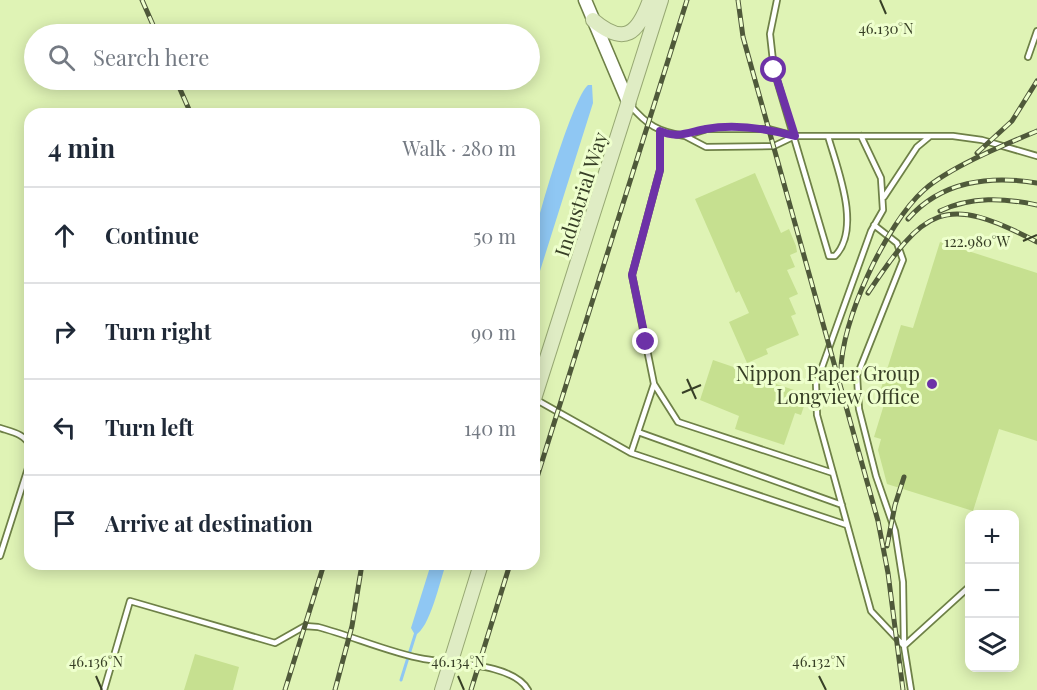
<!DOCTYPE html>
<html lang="en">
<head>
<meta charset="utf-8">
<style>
	body { margin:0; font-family:"Playfair Display",serif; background:#f6f6f7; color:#1f2937 }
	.controls { position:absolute; right:18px; bottom:18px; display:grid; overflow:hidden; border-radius:12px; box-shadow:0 3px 15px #0003 }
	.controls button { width:54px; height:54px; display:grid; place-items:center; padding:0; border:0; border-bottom:2px solid #e0e1e3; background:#fff; color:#1f2937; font:30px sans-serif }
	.stop { position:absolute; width:18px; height:18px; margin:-14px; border:4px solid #6d32a7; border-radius:50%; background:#fff }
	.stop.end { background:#6d32a7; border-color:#fff; box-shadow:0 2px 6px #0008 }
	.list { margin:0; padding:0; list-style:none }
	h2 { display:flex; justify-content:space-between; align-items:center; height:78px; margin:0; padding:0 24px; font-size:26px }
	h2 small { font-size:20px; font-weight:400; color:#747a83 }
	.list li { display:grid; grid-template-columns:39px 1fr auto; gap:18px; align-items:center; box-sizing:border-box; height:96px; padding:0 24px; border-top:2px solid #e0e1e3 }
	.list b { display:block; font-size:22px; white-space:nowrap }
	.list em { font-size:20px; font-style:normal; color:#747a83 }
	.icon { flex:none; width:33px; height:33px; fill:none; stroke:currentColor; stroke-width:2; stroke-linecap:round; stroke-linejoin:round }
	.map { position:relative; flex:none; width:1037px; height:690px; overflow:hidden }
	.search { position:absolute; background:#fff; box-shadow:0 3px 15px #0003; left:24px; top:24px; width:516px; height:66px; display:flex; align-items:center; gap:15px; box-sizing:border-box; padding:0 21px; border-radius:33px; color:#747a83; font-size:22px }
	.panel { position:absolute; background:#fff; box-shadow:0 3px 15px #0003; left:24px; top:108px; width:516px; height:462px; border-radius:18px }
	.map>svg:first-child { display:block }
</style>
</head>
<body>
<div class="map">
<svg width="1037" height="690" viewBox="0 0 1037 690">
	<rect width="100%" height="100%" fill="#dff3b5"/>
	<path fill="#8fc7f3" d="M588,85H592L593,103L534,290C534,272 531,251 535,234C540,209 573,98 588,85Z
		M431,564H446C440,580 430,629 415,635L411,628Z"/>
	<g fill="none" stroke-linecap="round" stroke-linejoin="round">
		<path stroke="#8fc7f3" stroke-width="3" d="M401,680L416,632"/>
	</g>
	<path fill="#c6e090" d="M755,173L781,233L789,229L796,246L797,252L790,255L795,267L787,270L798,294L789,298L796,314L791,316L799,335L766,349L768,354L747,363L729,322L749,313L739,291L736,293L695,199Z
		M940,242L1037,273V441L999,429L973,511L887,484L878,450L881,439L874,437L886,398L879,395L901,325L913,328Z
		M713,360L751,373L748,365L779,375L776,384L800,392L797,401L805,403L801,415L795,413L784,445L735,429L739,416L700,400Z
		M195,654L239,667L233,690H184Z"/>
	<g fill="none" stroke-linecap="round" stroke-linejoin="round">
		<defs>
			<path id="service" d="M777,0L770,34L774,70L829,256H835C862,228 837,168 828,136
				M1028,57L1037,31
				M630,105C647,125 658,132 685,136
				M795,136L774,146L706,147L685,136L707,129H769L795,136H953L982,140L1037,156
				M861,136L881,178L883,210L871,231L816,384L817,415L871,611L904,646L911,690
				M884,197L917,147L929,137
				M874,225L897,243L903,260L857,376L859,409L876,476L895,531L903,582L904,646
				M654,384L678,422L833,473
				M535,399L631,453L654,384L632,275L660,170V131
				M0,428C12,432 25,434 30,446
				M638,432L842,505
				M631,453L847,525
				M0,556L30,462
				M904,646L970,586
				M104,690L130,601L275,643L305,626L318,627C352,636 390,653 424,659C452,664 513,663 528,690"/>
			<path id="secondary" d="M585,0L629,104"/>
			<path id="primary" d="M593,20C625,47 638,33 650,0
				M534,399L661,0
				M442,690L481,564"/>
		</defs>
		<use href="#service" stroke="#6e8047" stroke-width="8"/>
		<use href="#secondary" stroke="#6e8047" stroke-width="15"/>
		<use href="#primary" stroke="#97a873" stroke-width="16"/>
		<use href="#service" stroke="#fff" stroke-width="4.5"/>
		<use href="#secondary" stroke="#fff" stroke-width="12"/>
		<use href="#primary" stroke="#dfecc4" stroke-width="14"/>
		<defs>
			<path id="rail" d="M142,0L157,34
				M738,0L743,37L878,521L888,573L903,690
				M176,80L191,114
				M977,153L1012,121L1037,81
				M940,211C972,196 1004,198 1037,205
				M908,219C941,181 990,175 1037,183
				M868,293C924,209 943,192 1037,242
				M841,373C840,322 886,224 924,190C950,167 1004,145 1037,131
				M534,487L687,0
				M887,546L895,505L904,477
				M285,690L324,564
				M335,690L352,626L362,564
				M471,690L510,564"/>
		</defs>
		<use href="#rail" stroke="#4f593a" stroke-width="5"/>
		<use href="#rail" stroke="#eeffcd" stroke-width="3" stroke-dasharray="9" stroke-linecap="butt"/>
	</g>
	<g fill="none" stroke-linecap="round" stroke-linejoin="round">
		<path stroke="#6d32a7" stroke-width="8" d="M646,342L632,275L660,170V131C677,139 689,132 706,129C734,124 768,129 795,136L774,70"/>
	</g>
	<path fill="none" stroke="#373f26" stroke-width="2" d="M880,0L886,14M1023,241L1037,235M687,379L696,399M682,393L701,385M96,676L102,690M458,676L464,690M819,676L826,690"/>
	<circle fill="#6d32a7" stroke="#eeffcd" stroke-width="2" cx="932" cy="384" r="6"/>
	<g text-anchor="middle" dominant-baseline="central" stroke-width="6" stroke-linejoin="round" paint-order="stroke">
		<g font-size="20" fill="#373f26" stroke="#eeffcd">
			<text transform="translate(580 194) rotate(-72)">Industrial Way</text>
		</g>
		<g font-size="20" fill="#373f26" stroke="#eeffcd" text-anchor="end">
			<text x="920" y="372">Nippon Paper Group<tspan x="920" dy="23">Longview Office</tspan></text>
		</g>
	</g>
	<g font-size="15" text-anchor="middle" fill="#373f26" stroke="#eeffcd" stroke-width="6" stroke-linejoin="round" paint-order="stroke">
		<text x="886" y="34">46.130°N</text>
		<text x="977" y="247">122.980°W</text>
		<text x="96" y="667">46.136°N</text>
		<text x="458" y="667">46.134°N</text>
		<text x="819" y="667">46.132°N</text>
	</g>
</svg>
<div class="controls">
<button>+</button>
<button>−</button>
<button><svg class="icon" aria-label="layers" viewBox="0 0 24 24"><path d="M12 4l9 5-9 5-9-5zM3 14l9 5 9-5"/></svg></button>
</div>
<div class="stop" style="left:774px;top:70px"></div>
<div class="stop end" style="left:646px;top:342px"></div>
<div class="search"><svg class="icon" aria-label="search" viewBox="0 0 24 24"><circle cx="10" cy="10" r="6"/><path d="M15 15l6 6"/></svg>Search here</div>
<section class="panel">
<h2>4 min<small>Walk · 280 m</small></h2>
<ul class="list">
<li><svg class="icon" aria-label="ahead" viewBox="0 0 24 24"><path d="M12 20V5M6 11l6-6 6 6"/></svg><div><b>Continue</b></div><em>50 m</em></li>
<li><svg class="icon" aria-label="right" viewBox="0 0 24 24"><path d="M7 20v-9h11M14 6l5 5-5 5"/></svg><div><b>Turn right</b></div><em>90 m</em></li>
<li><svg class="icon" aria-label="left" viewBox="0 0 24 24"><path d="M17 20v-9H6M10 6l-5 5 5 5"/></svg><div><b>Turn left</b></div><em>140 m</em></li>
<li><svg class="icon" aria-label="arrive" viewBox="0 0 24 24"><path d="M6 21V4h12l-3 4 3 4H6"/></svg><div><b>Arrive at destination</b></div></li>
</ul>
</section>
</div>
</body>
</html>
